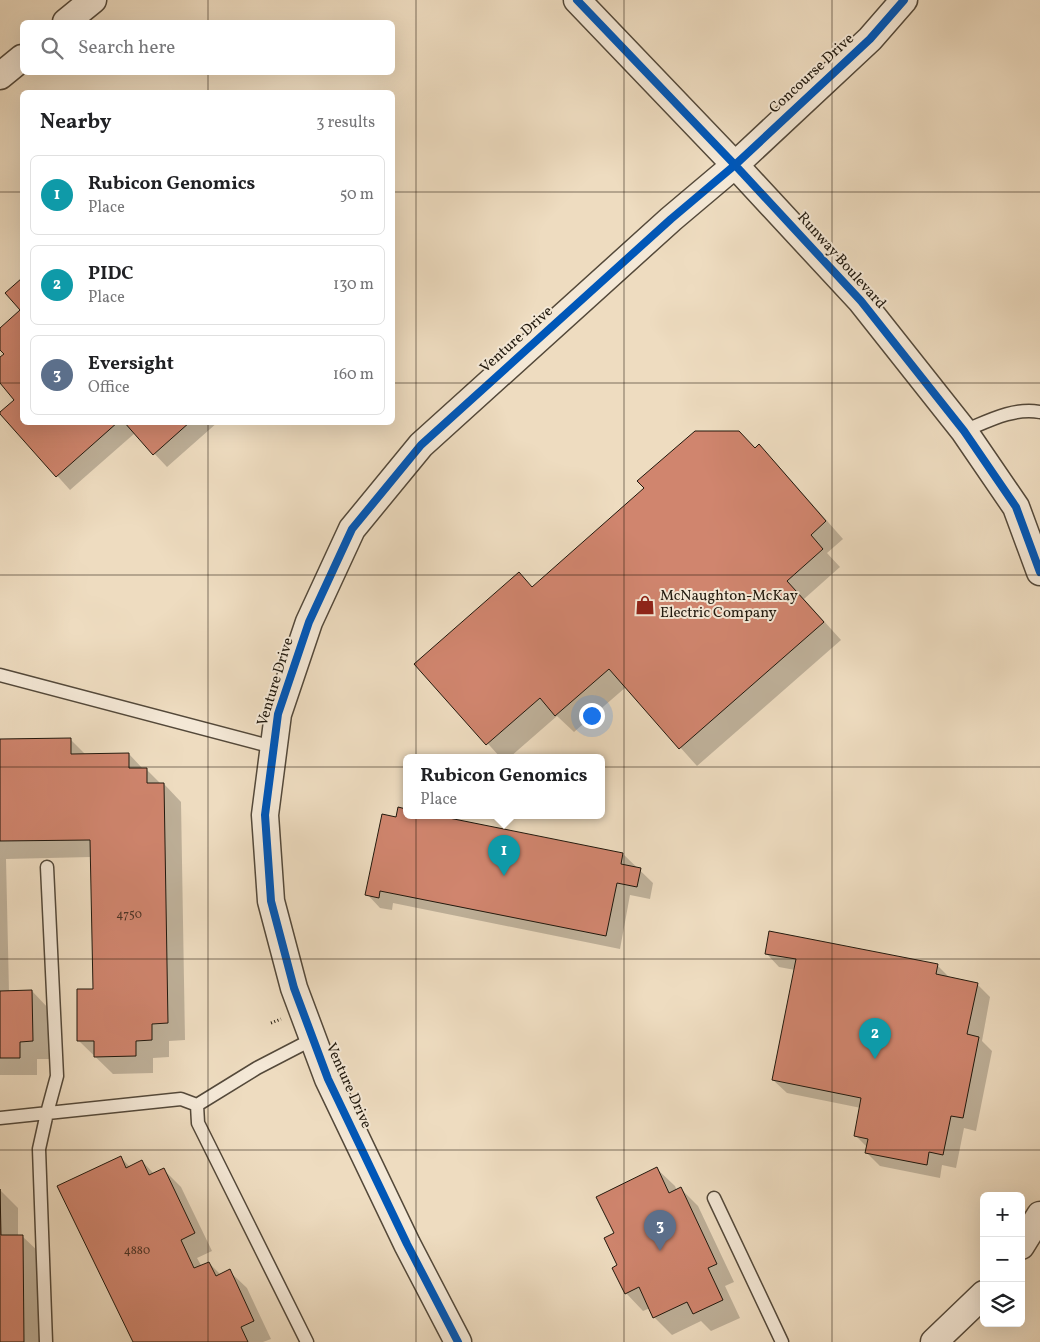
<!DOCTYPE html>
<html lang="en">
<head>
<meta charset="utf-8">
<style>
	body { margin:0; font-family:Vollkorn,serif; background:#f6f6f6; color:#202124 }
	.controls { position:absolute; right:15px; bottom:15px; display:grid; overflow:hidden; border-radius:8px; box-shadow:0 5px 20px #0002 }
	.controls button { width:45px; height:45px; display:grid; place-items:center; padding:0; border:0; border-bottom:1px solid #e0e0e0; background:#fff; color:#202124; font:25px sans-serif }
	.you { position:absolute; left:591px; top:715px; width:18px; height:18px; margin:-12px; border:4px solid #fff; border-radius:50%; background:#1a73e8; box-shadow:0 0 0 8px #1a73e833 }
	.badge { display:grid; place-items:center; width:32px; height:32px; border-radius:50%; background:#8f2418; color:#fff; font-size:16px; font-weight:700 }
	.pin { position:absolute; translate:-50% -41px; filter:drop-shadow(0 1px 2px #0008) }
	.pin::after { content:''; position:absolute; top:26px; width:18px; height:15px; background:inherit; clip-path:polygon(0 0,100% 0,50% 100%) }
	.popup { position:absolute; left:403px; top:754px; width:202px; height:65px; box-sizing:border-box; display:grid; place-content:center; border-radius:8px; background:#fff; filter:drop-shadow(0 1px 4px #0005); font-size:16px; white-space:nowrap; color:#757577 }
	.popup b { font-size:19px; color:#202124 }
	.popup::after { content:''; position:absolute; left:50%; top:100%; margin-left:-10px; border:10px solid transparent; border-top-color:#fff }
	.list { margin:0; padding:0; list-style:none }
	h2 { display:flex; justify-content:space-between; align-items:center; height:65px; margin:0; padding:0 20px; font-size:21px }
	h2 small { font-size:16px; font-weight:400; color:#757577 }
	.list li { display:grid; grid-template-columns:32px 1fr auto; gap:15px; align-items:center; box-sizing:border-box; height:80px; margin:0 10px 10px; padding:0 10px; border:1px solid #e0e0e0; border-radius:8px }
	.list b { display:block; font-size:19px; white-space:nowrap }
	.list p { margin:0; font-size:16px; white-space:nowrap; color:#757577 }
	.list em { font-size:16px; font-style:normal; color:#757577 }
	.icon { flex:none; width:28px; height:28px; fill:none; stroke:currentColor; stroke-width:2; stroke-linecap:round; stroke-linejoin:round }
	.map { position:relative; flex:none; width:1040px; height:1342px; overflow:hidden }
	.search { position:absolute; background:#fff; box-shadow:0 5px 20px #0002; left:20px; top:20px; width:375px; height:55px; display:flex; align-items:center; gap:12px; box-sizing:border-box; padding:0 18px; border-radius:8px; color:#757577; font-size:19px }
	.panel { position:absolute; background:#fff; box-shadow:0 5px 20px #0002; left:20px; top:90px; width:375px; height:335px; border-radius:8px }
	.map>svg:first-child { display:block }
</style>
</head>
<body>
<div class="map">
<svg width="1040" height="1342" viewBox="0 0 1040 1342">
	<rect width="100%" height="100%" fill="#eedcc0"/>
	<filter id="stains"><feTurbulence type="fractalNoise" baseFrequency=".004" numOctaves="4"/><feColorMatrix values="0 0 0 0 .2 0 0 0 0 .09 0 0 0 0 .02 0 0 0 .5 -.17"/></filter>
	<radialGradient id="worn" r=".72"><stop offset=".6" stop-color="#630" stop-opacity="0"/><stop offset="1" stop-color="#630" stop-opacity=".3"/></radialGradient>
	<path fill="#0003" d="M22,280V422H218L167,467L135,433L70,490L1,413L16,400L0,381V359L5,354L0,348V329L22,310L7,293Z
		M739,432L755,448L759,446L776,463L843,539L827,553L840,567L804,599L841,640L697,766L626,687L574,732L557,716L510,757H500L416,664L533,588Z
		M70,739L86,755L129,754L143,769H146L161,784H164L181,802L185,1040L169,1041V1057L153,1058V1073L113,1074L79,1041L94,990L91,857L6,859L9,992L32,991L49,1009L50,1059H37V1075H0V741Z
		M399,809L406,810V815H428L623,854L653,883L650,899L630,895L620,949L393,903L392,910L380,908L367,894L397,819Z
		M766,953L937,965L951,979L977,984L990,997L982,1041L992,1051L976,1131L964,1128L956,1168L942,1165L940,1178L880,1166L867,1153L868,1148L855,1135L861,1108L787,1093L773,1080L795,970L779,967Z
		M120,1157L130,1167L142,1161L154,1174L163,1169L181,1187L212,1251L197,1258L202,1267L209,1263L221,1275L229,1271L247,1288L271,1339L263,1342H134Z
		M657,1169L675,1186L677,1191L681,1189L698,1206L734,1282L725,1286L740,1318L711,1331L701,1321L672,1335L654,1317L650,1308L643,1311L626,1293L618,1266L615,1233Z
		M0,1190L18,1208V1236H22L40,1253L41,1342H0Z"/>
	<path fill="#d0856e" stroke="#20180d" d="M22,278V422H118L56,477L0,414V412L14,400L0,383V357L4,354L0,350V328L20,310L5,293Z
		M124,422H190L153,455Z
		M695,431H739L755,448L759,444L826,521L811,535L823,549L787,581L824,622L679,749L609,669L555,716L540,698L486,745L414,664L519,572L532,587L644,488L637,481Z
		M71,738V754L129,753V768H147V783H164L168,1023L152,1024V1040L136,1041V1056L94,1057V1041H77V989H93L90,840L0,841V739Z
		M398,807L406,809V815H434L623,853L621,864L641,868L637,887L617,883L606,936L380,891L379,898L365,895L382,814L396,817Z
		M769,931L938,964L936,974L978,983L967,1034L979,1037L963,1118L951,1116L943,1155L929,1152L927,1165L865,1153L868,1139L854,1136L861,1098L772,1080L796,959L765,954Z
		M32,990L33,1041L20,1042V1058H0V991Z
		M121,1156L126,1168L142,1160L149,1175L164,1168L195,1233L181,1240L194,1268L209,1262L216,1276L230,1269L254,1321L241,1327L248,1342H133L57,1186Z
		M657,1167L669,1193L681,1187L717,1264L708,1268L723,1300L693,1314L687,1302L653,1318L639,1287L625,1294L612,1268L617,1265L604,1238L614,1233L596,1197Z
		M0,1189L1,1235H23L24,1342H0Z"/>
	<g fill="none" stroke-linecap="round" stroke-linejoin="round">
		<defs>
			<path id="service" d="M964,431C988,421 1014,407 1040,412
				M0,675L273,747
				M197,1105L198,1123L307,1342
				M0,1118L181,1099L197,1105L257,1068L313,1039
				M714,1198L782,1342
				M46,1342L39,1149L47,1113L57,1076L47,867"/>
			<path id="minor" d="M577,0L735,165L861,301L964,431L1016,507L1040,572
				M66,22L93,0
				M0,76L22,58
				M1021,1246L1040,1215
				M458,1342L407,1244L328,1079L294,988L271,901L265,815L278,714L309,622L352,529L421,445L671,219L735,165L870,39L904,0
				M934,1342L984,1294"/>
		</defs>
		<use href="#service" stroke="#54493a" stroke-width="15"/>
		<use href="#minor" stroke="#54493a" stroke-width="29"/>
		<path stroke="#20180d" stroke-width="3" stroke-dasharray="1 2.5" stroke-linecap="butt" d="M271,1023L281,1019"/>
		<use href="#service" stroke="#f4e8d6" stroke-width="12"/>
		<use href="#minor" stroke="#f4e8d6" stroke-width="26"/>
		<defs>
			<path id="cycleway" d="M577,0L735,165L861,301L964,431L1016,507L1040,572
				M458,1342L407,1244L328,1079L294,988L271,901L265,815L278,714L309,622L352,529L421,445L671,219L735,165L870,39L904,0"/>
		</defs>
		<use href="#cycleway" stroke="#f4e8d6" stroke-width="11"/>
		<use href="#cycleway" stroke="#0057b8" stroke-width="8"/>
	</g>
	<path fill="none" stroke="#20180d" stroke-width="1" stroke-opacity="0.55" d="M208,0V22M416,0V1342M624,0V1342M832,0V1342M208,72V92M0,192H22M392,192H1040M0,383H22M392,383H1040M208,422V1342M0,575H1040M0,767H1040M0,959H1040M0,1150H1040"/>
	<defs>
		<symbol id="shop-bare" viewBox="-9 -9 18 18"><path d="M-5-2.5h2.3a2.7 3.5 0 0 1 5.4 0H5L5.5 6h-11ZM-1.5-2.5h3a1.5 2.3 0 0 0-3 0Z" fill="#8f2418" stroke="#f4e8d6" stroke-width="2.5" paint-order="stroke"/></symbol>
	</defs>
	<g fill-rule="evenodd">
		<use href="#shop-bare" x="631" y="591" width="28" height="28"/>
	</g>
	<g text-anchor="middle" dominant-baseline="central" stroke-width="4" stroke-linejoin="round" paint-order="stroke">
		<g font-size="12" fill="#4c3325">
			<text x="129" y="915">4750</text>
			<text x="137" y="1251">4880</text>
		</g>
		<g font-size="15" fill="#20180d" stroke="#f4e8d6">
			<text transform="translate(812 74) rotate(-43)">Concourse Drive</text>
			<text transform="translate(841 261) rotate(48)">Runway Boulevard</text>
			<text transform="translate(517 340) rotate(-42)">Venture Drive</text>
			<text transform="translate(276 682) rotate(-73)">Venture Drive</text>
			<text transform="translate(348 1086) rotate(66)">Venture Drive</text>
		</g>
		<g font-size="15" fill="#20180d" stroke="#f4e8d6" text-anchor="start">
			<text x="660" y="596">McNaughton-McKay<tspan x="660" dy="17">Electric Company</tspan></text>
		</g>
	</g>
	<rect width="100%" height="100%" filter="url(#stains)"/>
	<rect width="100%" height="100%" fill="url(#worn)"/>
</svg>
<div class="controls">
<button>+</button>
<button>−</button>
<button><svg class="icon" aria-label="layers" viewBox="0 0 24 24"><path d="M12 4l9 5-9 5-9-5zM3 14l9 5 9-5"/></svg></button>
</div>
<div class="you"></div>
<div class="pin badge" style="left:504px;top:876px;background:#0f9aa8">1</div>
<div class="popup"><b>Rubicon Genomics</b>Place</div>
<div class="pin badge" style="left:875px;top:1059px;background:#0f9aa8">2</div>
<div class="pin badge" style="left:660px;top:1251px;background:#5c6f8a">3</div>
<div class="search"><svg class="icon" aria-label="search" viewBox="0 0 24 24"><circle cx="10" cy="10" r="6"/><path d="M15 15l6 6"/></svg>Search here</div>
<section class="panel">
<h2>Nearby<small>3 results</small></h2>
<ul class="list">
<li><span class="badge" style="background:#0f9aa8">1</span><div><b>Rubicon Genomics</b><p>Place</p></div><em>50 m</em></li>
<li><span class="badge" style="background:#0f9aa8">2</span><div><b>PIDC</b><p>Place</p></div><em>130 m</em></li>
<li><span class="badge" style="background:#5c6f8a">3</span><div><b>Eversight</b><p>Office</p></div><em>160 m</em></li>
</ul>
</section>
</div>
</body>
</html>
